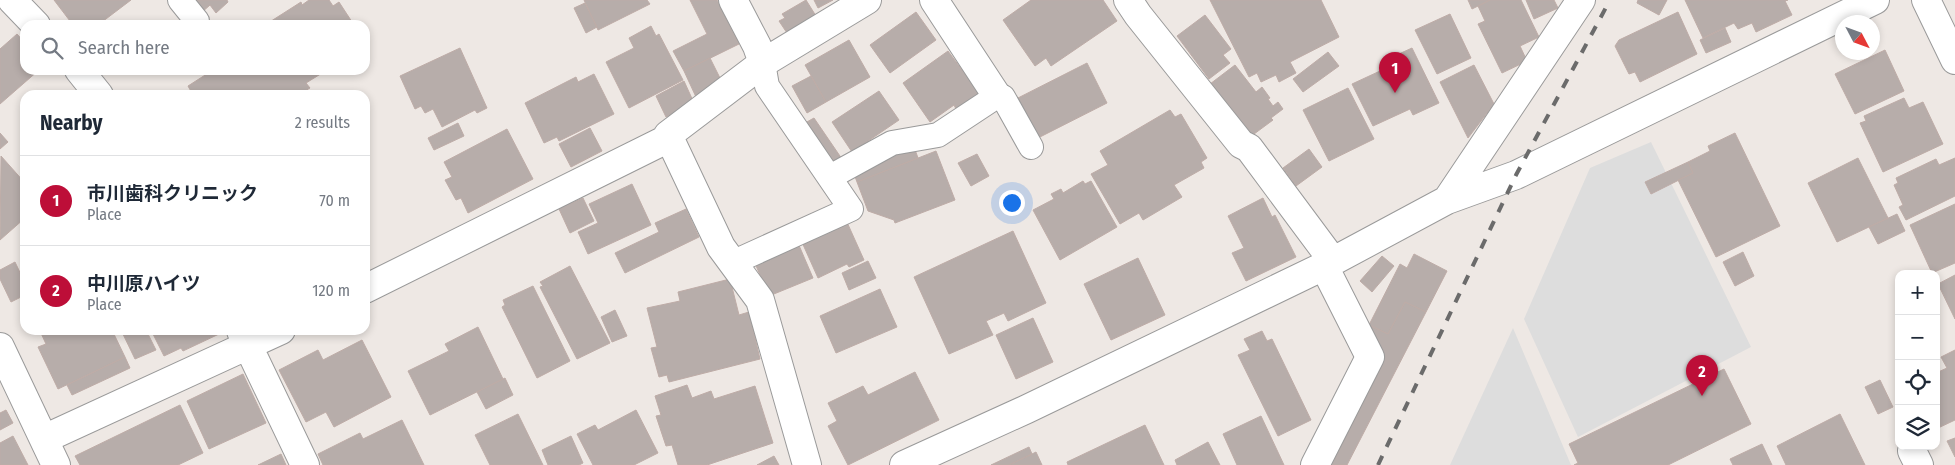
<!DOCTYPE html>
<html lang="en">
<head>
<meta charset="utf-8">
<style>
	body { margin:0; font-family:"Fira Sans Condensed","Noto Sans JP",sans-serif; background:#f6f6f7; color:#1f2937 }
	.controls { position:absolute; right:15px; bottom:15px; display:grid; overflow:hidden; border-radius:10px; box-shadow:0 2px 8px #0003 }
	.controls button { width:45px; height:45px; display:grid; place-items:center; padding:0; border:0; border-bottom:1px solid #e0e1e3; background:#fff; color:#1f2937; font:25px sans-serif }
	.compass { position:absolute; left:1835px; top:15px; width:45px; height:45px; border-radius:50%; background:#fff; box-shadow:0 2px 8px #0003; rotate:131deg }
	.you { position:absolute; left:1011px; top:202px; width:18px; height:18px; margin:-12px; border:4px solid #fff; border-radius:50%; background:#1a73e8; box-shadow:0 0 0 8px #1a73e833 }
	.badge { display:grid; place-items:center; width:32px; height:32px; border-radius:50%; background:#bd0e38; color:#fff; font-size:16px; font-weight:700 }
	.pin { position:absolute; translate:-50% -41px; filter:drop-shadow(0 1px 2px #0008) }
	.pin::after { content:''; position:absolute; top:26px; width:18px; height:15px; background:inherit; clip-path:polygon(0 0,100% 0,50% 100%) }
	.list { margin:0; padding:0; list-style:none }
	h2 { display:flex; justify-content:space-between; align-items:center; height:65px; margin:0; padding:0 20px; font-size:21px }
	h2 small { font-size:16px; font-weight:400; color:#747a83 }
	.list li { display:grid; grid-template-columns:32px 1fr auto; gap:15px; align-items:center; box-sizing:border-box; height:90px; padding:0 20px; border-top:1px solid #e0e1e3 }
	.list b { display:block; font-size:19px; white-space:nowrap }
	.list p { margin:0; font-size:16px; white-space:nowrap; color:#747a83 }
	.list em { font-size:16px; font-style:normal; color:#747a83 }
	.icon { flex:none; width:28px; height:28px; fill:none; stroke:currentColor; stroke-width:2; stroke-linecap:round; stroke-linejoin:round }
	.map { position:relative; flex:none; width:1955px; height:465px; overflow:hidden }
	.search { position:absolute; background:#fff; box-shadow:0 2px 8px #0003; left:20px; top:20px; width:350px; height:55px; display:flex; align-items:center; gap:12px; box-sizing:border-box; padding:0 18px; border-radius:15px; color:#747a83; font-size:19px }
	.panel { position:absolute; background:#fff; box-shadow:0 2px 8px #0003; left:20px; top:90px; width:350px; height:245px; border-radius:15px }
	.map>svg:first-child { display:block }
</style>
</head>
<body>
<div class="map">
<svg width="1955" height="465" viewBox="0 0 1955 465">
	<rect width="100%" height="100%" fill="#eee8e4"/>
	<path fill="#ddd" d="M1651,142L1751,347L1578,437L1524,319L1590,168Z
		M1513,328L1571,465H1450Z"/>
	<path fill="#b7adaa" stroke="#beaca7" d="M54,0H131L98,25H73Z
		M190,0H227L228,2L216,13L210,5L201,13Z
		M309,0H329L333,6L339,2L354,25H265L301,2L302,5Z
		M584,0H647L650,4L598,30Z
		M690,0H717L739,44L684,71L673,51L707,34Z
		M806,0L816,16L787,33L779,21L785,18L782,14Z
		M814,0H833L818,8Z
		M1031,0H1103L1117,21L1051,66L1046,58L1035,66L1003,20Z
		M1210,0H1321L1339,37L1290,62L1296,73L1279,82L1276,75L1261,82L1257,73L1249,77Z
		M1468,0H1490L1472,9Z
		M1490,0H1521L1539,37L1520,46L1527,61L1502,73L1478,24L1485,21L1478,6Z
		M1526,0H1554L1558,8L1534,19Z
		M1638,0H1667L1659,15L1637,3Z
		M1685,0H1788L1785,1L1792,15L1756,32L1752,23L1738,29L1734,23L1703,38Z
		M585,3L597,27L586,33L574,8Z
		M916,12L936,40L890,73L870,45Z
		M1678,12L1697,54L1640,82L1635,72L1629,74L1615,46L1619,40Z
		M1450,14L1471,58L1437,74L1415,30Z
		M1205,15L1231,49L1223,55L1230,63L1209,79L1177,36Z
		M651,26L656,36L659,34L683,80L629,108L606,62L634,48L629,38Z
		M1725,28L1731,42L1706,53L1700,40Z
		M17,34L25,43V70H39L0,104V49Z
		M849,40L870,77L826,102L805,65Z
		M460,48L487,108L477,113L475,110L442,127L433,109L425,113L421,106L415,109L400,76Z
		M1412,48L1439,103L1413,115L1410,109L1373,126L1352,84L1393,65L1390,58Z
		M1885,50L1904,91L1855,114L1835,74Z
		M948,51L979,93L956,109L954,105L930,122L903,83Z
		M1328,52L1339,66L1303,92L1293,79Z
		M710,58L722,82L696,97L684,71Z
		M1087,63L1107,103L1034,140L1014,100Z
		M1235,65L1256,92L1262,87L1270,98L1268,99L1273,106L1278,102L1283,109L1271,118L1273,120L1250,137L1210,84Z
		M1474,65L1494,104L1468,138L1440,82Z
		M213,70H327L306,83L310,88L298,95H193L188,86Z
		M594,74L614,114L559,141L557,137L544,143L525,103L576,77L578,82Z
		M811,76L826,102L807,113L792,86Z
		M684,81L694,103L666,117L656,96Z
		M1348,88L1374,139L1329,161L1303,110Z
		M879,91L899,120L852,152L832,122Z
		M1904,98L1909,108L1923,102L1943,144L1883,172L1860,123L1866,121L1864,116Z
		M1170,110L1175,117L1181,114L1207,158L1201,162L1204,168L1174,185L1182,197L1143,220L1139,213L1120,224L1091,174L1108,165L1100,151Z
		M814,118L842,159L832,165L805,123Z
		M458,123L464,136L434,150L428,138Z
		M590,128L602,151L571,167L559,144Z
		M507,129L533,179L468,213L461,198L456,200L445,180L452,177L444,162Z
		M0,133L8,142L0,149Z
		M1735,133L1780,226L1716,257L1678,180L1693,173L1688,162L1710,151L1708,146Z
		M913,144L918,158L857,182L854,174Z
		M1309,149L1322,167L1296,186L1283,168Z
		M936,151L955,200L895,223L894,220L868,211L857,182Z
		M977,154L989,176L971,186L958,163Z
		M1,156L25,183V218L0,240Z
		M1858,158L1888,218L1837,242L1808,183Z
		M1955,158V196L1906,220L1899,207L1903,205L1894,185L1898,183L1896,178L1936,159L1939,165Z
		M1688,162L1693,173L1651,194L1645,182Z
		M1083,181L1085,184L1091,181L1117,227L1060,260L1033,210L1054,199L1051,194L1061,189L1063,193Z
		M632,184L651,225L588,254L578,232L598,223L589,204Z
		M583,198L594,221L570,233L559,209Z
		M1263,198L1272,217L1275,215L1296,257L1246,281L1232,253L1244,248L1228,216Z
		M1955,204V263L1932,273L1910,225Z
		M686,209L699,237L625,273L615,253L659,232L655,223Z
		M1897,214L1905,231L1878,244L1869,227Z
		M846,220L864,260L849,267L847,264L818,278L801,240Z
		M1013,231L1046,303L1008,321L1004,313L986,321L993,335L949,354L914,277Z
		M798,243L813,278L769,296L754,261Z
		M1743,252L1754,276L1735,286L1723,262Z
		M1414,254L1447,271L1426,312L1405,302L1388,334L1369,325L1400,264L1407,268Z
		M1382,256L1394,266L1372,292L1360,281Z
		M1138,258L1165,315L1111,340L1084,284Z
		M868,261L876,278L849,290L842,273Z
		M15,262L25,283V295L11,302L0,279V270Z
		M570,266L610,343L577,359L540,287L543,286L540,282Z
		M1955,275V319L1938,284Z
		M730,279L739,315L749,312L760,359L669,382L667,375L659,377L651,348L657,347L647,308L680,301L678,292Z
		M533,286L570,361L537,378L502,307L505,305L503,300Z
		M880,289L897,327L836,353L820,316Z
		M1405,302L1426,312L1347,465H1330L1369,325L1388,334Z
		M615,310L627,336L612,342L601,317Z
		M1033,318L1053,362L1016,379L996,335Z
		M478,327L503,379L430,415L408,371L449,351L445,344Z
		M43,330H112L125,357L58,389L38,347L46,344L40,331Z
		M121,330H146L156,350L135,359Z
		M151,330H217L219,334L183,351L181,348L164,356Z
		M1262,331L1267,341L1272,339L1311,420L1278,436L1238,355L1250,350L1244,339Z
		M362,340L391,397L334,427L326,412L306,422L279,370L318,350L323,360Z
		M1955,350V420L1936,429V373L1947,368L1941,357Z
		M125,357L130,368L72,395L67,385Z
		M1724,369L1751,424L1668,465H1574L1578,463L1569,444Z
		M915,372L939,420L848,465L828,426L837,421L828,403L863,386L868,395Z
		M243,374L266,423L209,449L187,401Z
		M505,378L513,395L486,409L477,392Z
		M1880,380L1893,407L1878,414L1865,387Z
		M687,385L692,398L711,391L714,399L755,386L773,443L707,465H678L672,445L666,446L656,416L661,415L655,396Z
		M180,405L203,453L178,465H80L75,456Z
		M6,410L13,423L0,430V413Z
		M636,410L658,453L634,465H593L577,434L595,425L598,430Z
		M518,414L543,465H490L475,435Z
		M1840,414L1865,465H1786L1777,446Z
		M1261,416L1284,465H1237L1223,434Z
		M402,420L424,465H323L318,454L360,433L363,439Z
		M1145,425L1164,465H1068L1067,462Z
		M13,436L28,465H0V443Z
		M571,436L583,463L579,465H548L542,450Z
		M1955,438V457L1947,441Z
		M1208,442L1220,465H1177L1175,460Z
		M1762,444L1772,465H1733L1730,459Z
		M1029,447L1032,454L1009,465H991Z
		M1036,452L1042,465H1009L1032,454Z
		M281,454L286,465H258Z
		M774,456L779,465H757Z"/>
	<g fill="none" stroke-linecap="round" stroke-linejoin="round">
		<defs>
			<path id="service" d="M180,0L197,21
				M830,177L892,143L938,135L997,96L1003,97L1031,147
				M732,263L851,209L767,86L763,63"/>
			<path id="minor" d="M12,0L36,25
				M733,0L757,46L763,63
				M934,0L997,96
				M1128,0L1138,15L1241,144L1249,148L1333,261
				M79,70L99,95
				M668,135L721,247L760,300L807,465
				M1447,200L1581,0
				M365,289L665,140L668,135L763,63L867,0
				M241,331L305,465
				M0,347L56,465
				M44,439L281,330
				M1912,451L1919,465
				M904,465L1027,409L1324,266L1447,200L1516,175L1875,0
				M1315,465L1370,357L1324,266"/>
			<path id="tertiary" d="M1926,0L1955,60"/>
		</defs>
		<use href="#service" stroke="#9a9a9a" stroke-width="26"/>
		<use href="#minor" stroke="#9a9a9a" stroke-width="30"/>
		<use href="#tertiary" stroke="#9a9a9a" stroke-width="30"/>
		<use href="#service" stroke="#fff" stroke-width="24"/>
		<use href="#minor" stroke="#fff" stroke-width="28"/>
		<use href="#tertiary" stroke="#fff" stroke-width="28"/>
		<path stroke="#6b6b6b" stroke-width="4" stroke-dasharray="10 10" stroke-linecap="butt" d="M1378,465L1516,175L1610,0"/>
	</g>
</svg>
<div class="controls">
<button>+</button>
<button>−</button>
<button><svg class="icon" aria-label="locate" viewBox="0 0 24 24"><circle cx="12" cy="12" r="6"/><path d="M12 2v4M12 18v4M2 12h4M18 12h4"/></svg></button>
<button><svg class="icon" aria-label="layers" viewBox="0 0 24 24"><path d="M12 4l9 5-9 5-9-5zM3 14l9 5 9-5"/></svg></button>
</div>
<svg class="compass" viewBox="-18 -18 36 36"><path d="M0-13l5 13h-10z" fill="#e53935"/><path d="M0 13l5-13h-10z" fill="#747a83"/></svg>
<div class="you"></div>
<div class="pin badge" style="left:1395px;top:93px">1</div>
<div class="pin badge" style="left:1702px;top:396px">2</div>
<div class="search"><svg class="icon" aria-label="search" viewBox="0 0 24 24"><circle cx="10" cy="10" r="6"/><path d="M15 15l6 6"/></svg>Search here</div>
<section class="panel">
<h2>Nearby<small>2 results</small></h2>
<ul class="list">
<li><span class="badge">1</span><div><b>市川歯科クリニック</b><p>Place</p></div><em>70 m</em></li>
<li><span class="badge">2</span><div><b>中川原ハイツ</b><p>Place</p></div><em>120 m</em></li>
</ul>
</section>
</div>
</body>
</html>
